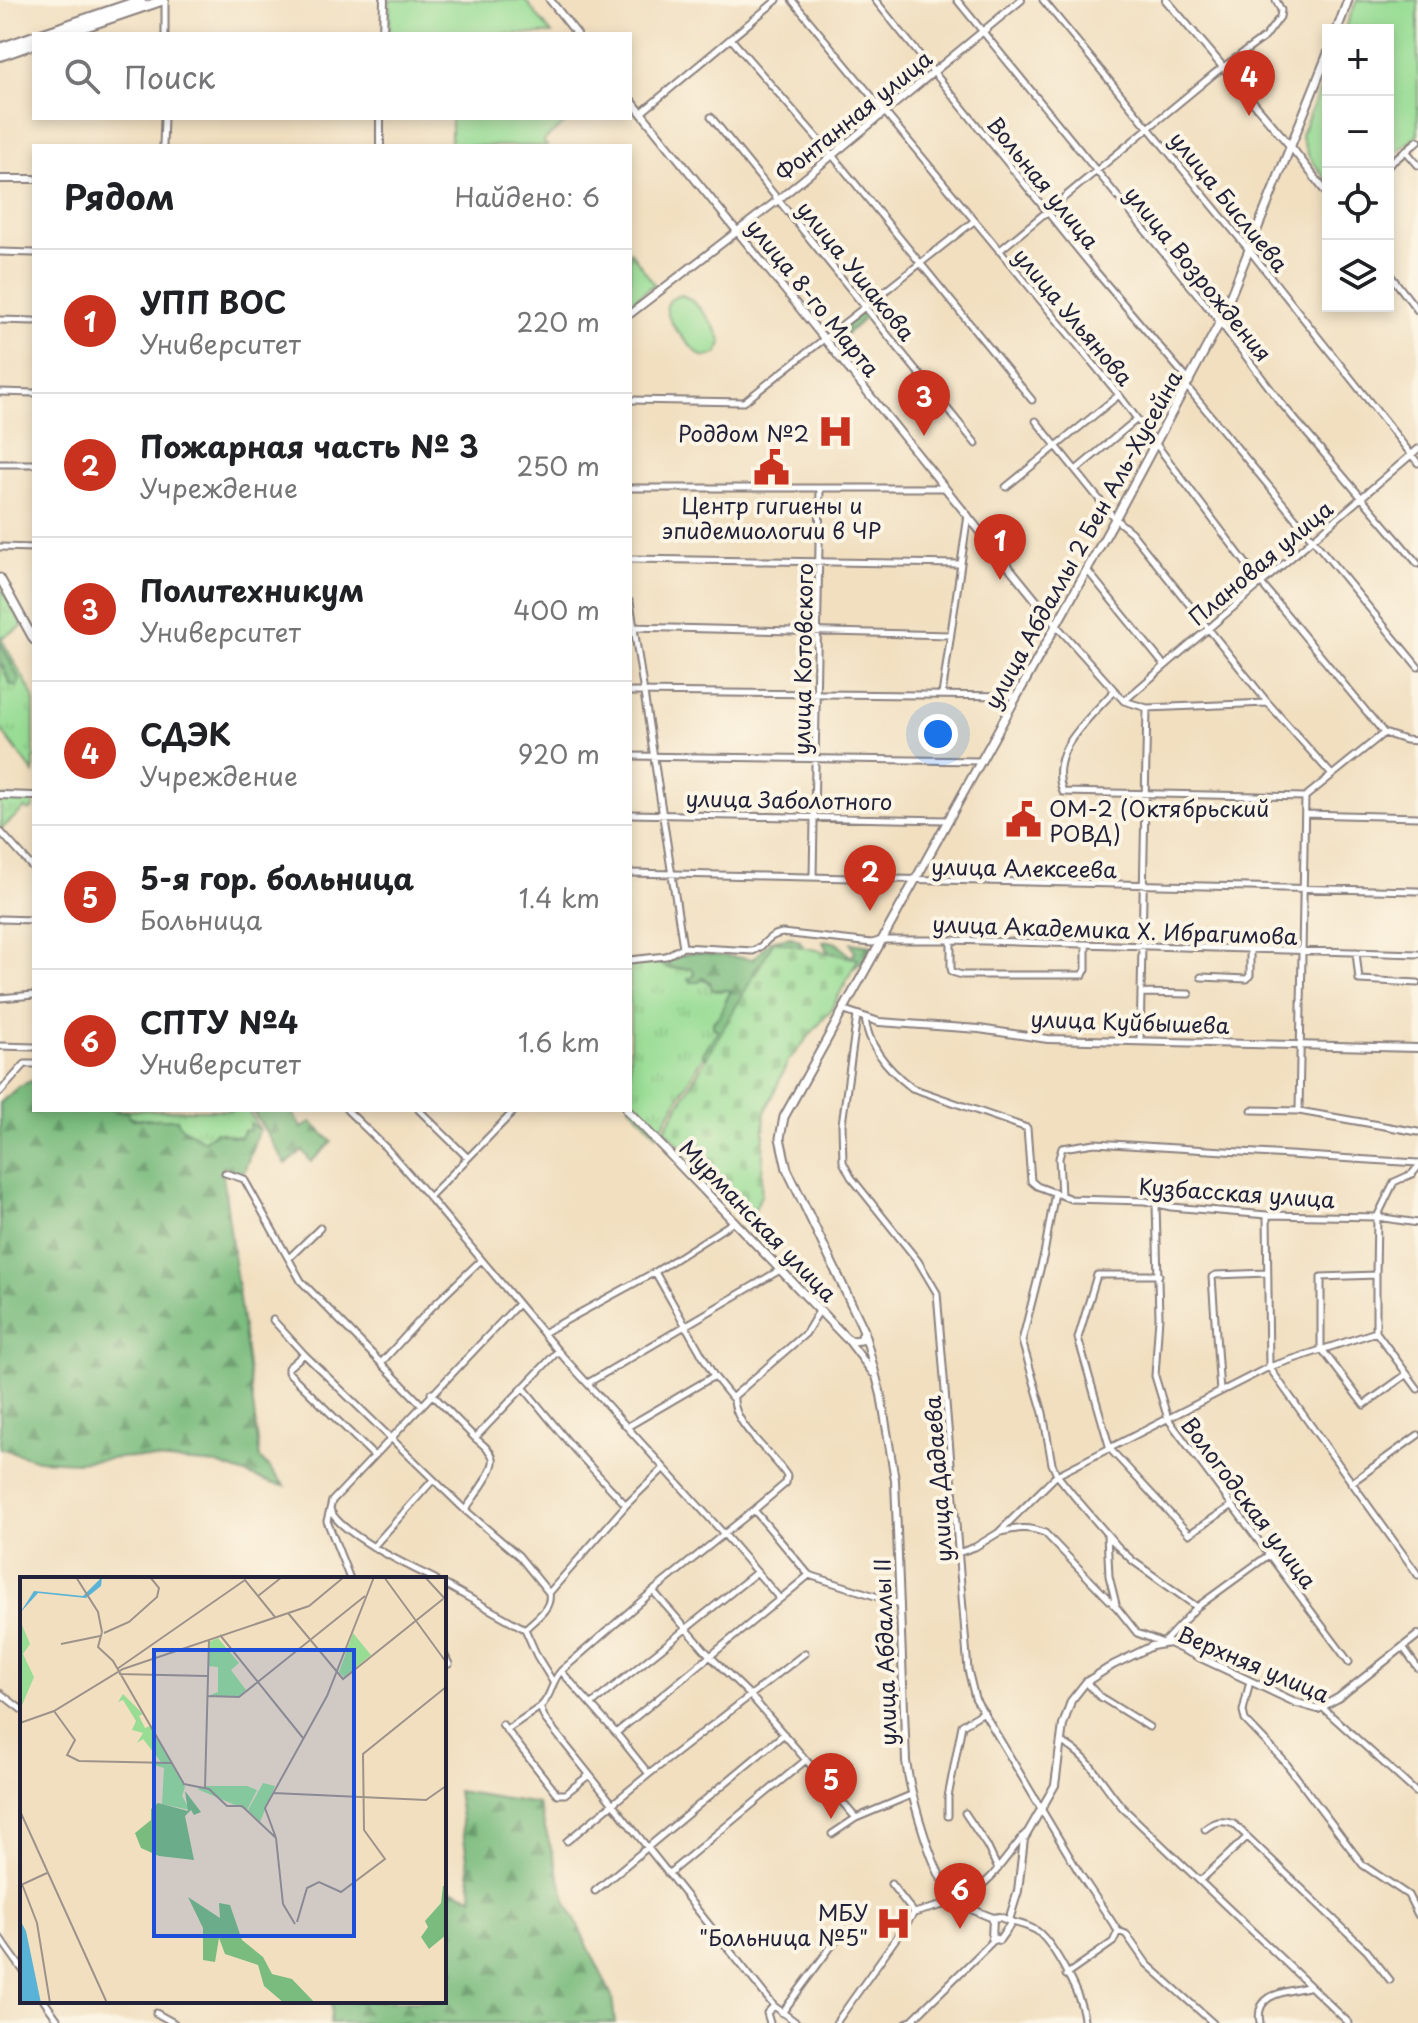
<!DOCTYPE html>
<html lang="ru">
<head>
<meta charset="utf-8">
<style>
	body { margin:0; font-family:"Playpen Sans",sans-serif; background:#f2f2f2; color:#202124 }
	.controls { position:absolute; right:24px; top:24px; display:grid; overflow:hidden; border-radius:0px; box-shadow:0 4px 12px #0003 }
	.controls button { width:72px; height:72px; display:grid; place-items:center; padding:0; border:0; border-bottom:2px solid #e0e0e0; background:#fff; color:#202124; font:40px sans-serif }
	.you { position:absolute; left:938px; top:734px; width:28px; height:28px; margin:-20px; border:6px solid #fff; border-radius:50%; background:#1a73e8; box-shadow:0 0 0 12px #1a73e833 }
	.badge { display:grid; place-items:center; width:52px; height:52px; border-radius:50%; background:#c8321e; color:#fff; font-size:26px; font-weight:700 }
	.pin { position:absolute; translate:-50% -66px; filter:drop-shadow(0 2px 4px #0008) }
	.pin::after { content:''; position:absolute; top:42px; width:28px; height:24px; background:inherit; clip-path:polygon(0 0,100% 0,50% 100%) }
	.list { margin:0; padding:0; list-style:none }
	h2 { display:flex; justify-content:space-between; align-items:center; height:104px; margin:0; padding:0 32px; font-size:34px }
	h2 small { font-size:26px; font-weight:400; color:#757577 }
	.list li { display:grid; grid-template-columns:52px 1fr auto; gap:24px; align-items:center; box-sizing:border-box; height:144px; padding:0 32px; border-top:2px solid #e0e0e0 }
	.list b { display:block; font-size:30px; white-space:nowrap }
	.list p { margin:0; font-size:26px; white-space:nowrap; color:#757577 }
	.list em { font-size:26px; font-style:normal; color:#757577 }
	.icon { flex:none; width:44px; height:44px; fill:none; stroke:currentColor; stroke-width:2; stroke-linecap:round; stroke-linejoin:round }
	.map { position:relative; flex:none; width:1418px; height:2023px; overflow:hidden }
	.search { position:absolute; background:#fff; box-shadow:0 4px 12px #0003; left:32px; top:32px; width:600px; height:88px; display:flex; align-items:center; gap:20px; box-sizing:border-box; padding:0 28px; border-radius:0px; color:#757577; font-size:30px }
	.panel { position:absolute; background:#fff; box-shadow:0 4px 12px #0003; left:32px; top:144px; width:600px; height:968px; border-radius:0px }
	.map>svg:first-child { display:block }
</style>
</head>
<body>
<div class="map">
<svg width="1418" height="2023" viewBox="0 0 1418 2023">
	<defs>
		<pattern id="grass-tufts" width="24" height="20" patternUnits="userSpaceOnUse" patternTransform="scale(2)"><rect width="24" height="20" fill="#99dd95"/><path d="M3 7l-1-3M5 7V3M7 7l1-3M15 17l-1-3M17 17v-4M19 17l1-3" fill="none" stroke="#84bd81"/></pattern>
		<pattern id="forest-firs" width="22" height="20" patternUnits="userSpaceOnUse" patternTransform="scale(2)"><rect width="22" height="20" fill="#7abc7e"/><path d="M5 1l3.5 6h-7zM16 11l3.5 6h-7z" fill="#649868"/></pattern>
		<pattern id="cemetery-stones" width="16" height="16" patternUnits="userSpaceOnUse" patternTransform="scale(2)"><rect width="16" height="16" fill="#99dd95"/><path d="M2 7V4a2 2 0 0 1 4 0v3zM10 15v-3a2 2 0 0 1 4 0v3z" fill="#84bd81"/></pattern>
	</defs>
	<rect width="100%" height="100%" fill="#fcf5e5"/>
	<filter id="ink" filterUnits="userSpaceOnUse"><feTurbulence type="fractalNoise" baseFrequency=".0125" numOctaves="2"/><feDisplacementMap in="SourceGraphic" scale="16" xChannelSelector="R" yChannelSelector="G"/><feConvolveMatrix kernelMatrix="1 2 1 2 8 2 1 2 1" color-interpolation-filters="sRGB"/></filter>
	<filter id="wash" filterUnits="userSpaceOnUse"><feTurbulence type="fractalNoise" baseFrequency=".006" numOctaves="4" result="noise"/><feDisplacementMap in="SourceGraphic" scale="32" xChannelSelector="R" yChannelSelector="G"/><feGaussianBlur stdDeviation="1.8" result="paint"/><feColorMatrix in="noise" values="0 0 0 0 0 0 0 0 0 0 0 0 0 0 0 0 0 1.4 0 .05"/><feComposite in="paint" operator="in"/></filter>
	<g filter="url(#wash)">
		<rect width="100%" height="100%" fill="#f1dfc0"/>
		<path fill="url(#grass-tufts)" stroke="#5e8068" stroke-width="2" d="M0,586L23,626L1,638L34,697V773L0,729Z
			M0,797L34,798V807L29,811L25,808L1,829Z
			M656,961L668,968L693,969L694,976L688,979C703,979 707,979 716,991L731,990L719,1016L716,1019L718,1031L657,1135L630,1106V962L642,964Z
			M128,1110H248L259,1129L250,1124V1131H244L240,1137L215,1132L204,1141C194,1136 187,1128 175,1124C160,1120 141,1123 128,1116Z"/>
		<path fill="url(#forest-firs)" stroke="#4e6f5c" stroke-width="2" d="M866,310L870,313L868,315L844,336L852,347L850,351L844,353L839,350L834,334Z
			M0,642L20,680L17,687L10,684L2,665H0Z
			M791,937L800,941L805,951L828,953L823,942C838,938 841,949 851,957L855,953L851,943L871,946L872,952C863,963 852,967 845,978L846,985L839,991L707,1061L703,1053L718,1031L713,1027V1022L719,1016L731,990H712L710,982L703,978L699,982H691L688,979L694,976L693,969L668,968L656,961L694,953L753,959L770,941Z
			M34,1080V1110H128V1116L132,1119H177L180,1126L204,1141C221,1126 219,1135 240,1137L244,1131L250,1130V1123L259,1129L244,1172L230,1171L225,1165L222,1169L260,1458L285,1486L274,1484L217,1464L130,1457L77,1462L38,1460L0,1448V1103L19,1086Z
			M252,1110H290L302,1128L311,1122L332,1142L311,1162L303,1151L286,1164Z
			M457,1791L538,1804L567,1903L612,1996L615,2023H330L332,2001H444V1887L473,1897Z"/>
		<path fill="url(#cemetery-stones)" stroke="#5e8068" stroke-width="2" d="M774,941L858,959L831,1010L788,1061L765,1113L761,1195L752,1216L713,1184L665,1129Z"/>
		<path fill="#99dd95" stroke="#5e8068" stroke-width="2" d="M390,0H525L552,34H389Z
			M1357,0H1418V135L1388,159V30H1344Z
			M1328,70V182L1308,155L1301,135Z
			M451,118H571L543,141L547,146H451Z
			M630,251L654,284L630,303Z
			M682,295C697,301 718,328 722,343L717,354L706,357L700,355C687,343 644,302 682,295Z"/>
	</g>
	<g filter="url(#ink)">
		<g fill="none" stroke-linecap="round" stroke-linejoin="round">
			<defs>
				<path id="minor" d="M792,0L1119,395L1260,582L1384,733L1405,740L1418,741
					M875,0L1097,273L1190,382
					M957,0L1220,322L1281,403L1418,564
					M1043,0L1250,251L1418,463
					M165,34V0
					M732,40L832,155L1032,400
					M641,113L777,0
					M711,117L976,444
					M163,146L164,118
					M1406,151L1418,165
					M999,251L1215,73L1265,37L1280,17L1281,10L1276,0
					M0,252L34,253
					M1388,272L1418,311
					M0,320L34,321
					M1187,387L1418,667
					M0,392L34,393
					M630,400L744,402L974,221
					M1036,421L1115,519L1131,532L1268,703L1332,775
					M0,464H34
					M1076,470L1137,419
					M1006,487L1119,395
					M630,488H945
					M0,547L34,548
					M630,559L960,564
					M1087,570L1164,665
					M630,602L683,947
					M1056,625L1124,701L1147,708L1267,703
					M630,627L949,635
					M630,692L1015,696
					M1113,692C1089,719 1047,751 1063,792L1305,797
					M942,695L968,515
					M1124,701L1418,449
					M630,756L980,761
					M1305,797L1384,733
					M630,814L947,820
					M1305,814L1418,817
					M0,831L34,869
					M630,873L1418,891
					M813,877L820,489
					M0,919L34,920
					M951,940V968L952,972L962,975H1083L1086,969V944
					M1356,952L1359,980L1418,983
					M630,960L666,956L683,947L753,951C766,946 765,936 782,933L872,943L882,940H951L1418,954
					M1201,977L1247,979L1250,975V949
					M1142,993L1189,994
					M0,998L34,995
					M857,1016L842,1124L843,1162L851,1177L918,1261L937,1293L968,1670L975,1698L1080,1874L1118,1931L1126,1934L1147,1964L1213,2023
					M865,1018C868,1047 890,1071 912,1088L1027,1128L1031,1181L1037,1186L1071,1199L1145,1201L1171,1207L1267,1215L1377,1217L1418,1223
					M1140,1041L1147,708
					M0,1046L34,1047
					M0,1092L25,1064H34
					M347,1110L386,1148L429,1197L468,1158
					M419,1110L468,1158L515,1110
					M1252,1110L1299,1111L1418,1132
					M1299,1111L1305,797
					M1418,1167L1412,1174L1394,1182L1377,1217L1376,1275V1332L1418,1389
					M225,1173L244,1179L301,1281L381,1363
					M1061,1195L1059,1158L1062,1148L1095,1143L1418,1163
					M429,1197L558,1351L724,1534L754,1510L809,1575
					M1156,1204L1159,1317L1155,1376L1168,1419L1349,1662
					M1267,1215L1269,1367L1418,1575
					M289,1258L320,1228
					M655,1272L714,1376L732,1398
					M1159,1275H1097L1078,1338L1110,1449L1189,1534L1233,1505
					M1376,1275L1321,1277V1348L1364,1405L1407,1374
					M273,1320L304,1354
					M543,1333L655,1272L735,1221
					M588,1383L780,1270
					M523,1387L574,1449L626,1505L664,1468
					M1220,1392L1212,1277L1216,1275L1267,1273
					M431,1393L475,1438
					M421,1404L381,1363L430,1309L480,1261
					M627,1427L714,1376
					M374,1456L288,1372V1368L304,1354L465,1510
					M1351,1483L1418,1435
					M330,1509C338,1533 411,1567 435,1579
					M754,1510L786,1483L787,1476C773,1453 731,1424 734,1396L806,1333L819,1311
					M998,1533C1016,1528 1028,1526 1045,1533L1118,1609L1137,1633L1163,1643L1197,1607L1133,1561L1119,1548L1074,1496L1057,1475L1052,1464L1043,1413L1022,1341L1044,1254L1055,1192
					M724,1534L780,1599L616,1733L561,1671L653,1591Z
					M1107,1535L1109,1576L1116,1604
					M373,1547L433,1480
					M958,1553L975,1547L998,1533L1057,1475L1269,1367L1376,1332
					M350,1579L327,1521L332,1501L518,1304
					M444,1584L525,1629L537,1656L553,1682
					M653,1591L711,1657L750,1695L856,1818
					M549,1593L626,1505
					M780,1599L809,1575L900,1604
					M1197,1607L1270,1554
					M525,1629C536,1618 552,1609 549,1593L519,1556L465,1510C472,1499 496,1470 493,1458C491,1450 481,1443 475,1438L558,1351
					M1403,1647L1418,1668
					M444,1654L449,1664
					M561,1671C550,1683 553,1695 540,1707L545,1719L774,2006
					M1250,1681L1243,1711L1245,1720L1285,1762L1363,1865L1408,1895L1418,1915
					M1086,1682L1099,1696L1149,1727
					M0,1693L22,1710
					M592,1704L757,1572
					M1323,1708L1418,1794
					M502,1724L557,1794H565L589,1775
					M506,1730L540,1707
					M616,1733L649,1774
					M1061,1742C1089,1754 1103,1786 1123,1808L1349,2023
					M965,1813L987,1846L998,1869
					M948,1816V1797L962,1725L984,1712
					M1205,1829C1215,1821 1221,1820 1234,1824L1367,1951L1390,1980
					M832,1834L856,1818L911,1795
					M567,1841L649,1774L805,1653
					M668,1874L806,1760
					M1200,1881L1247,1837
					M891,1884L914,1913L958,1901L976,1891L992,1876L1025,1834
					M595,1891L784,1734
					M1012,1922C1021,1924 1029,1926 1037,1931C1054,1944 1085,2001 1084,2023
					M0,1938L22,1969
					M1066,1975L1113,1942L1118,1931
					M44,2001L60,2023
					M156,2013L174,2023
					M782,2013L836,1940
					M770,2023L767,2013L774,2006L797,2023
					M836,2023L914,1913
					M906,2023L911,2021L994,1940
					M1260,2023C1254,1993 1285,1992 1308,1987"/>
				<path id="tertiary" d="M550,0L577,34
					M1166,0L1292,148L1328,195
					M383,34L384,0
					M630,99L1056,625
					M380,146V118
					M1388,165L1418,141
					M0,179H34
					M630,314L778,200L1021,0
					M0,795L34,796
					M843,1010L879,1022L979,1029L1048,1039L1418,1048
					M864,1331L881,1395L895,1480L906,1761C910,1792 934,1883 958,1902C968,1909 982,1913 993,1918L992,1938L999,1940L1012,1922L1000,1917L993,1918
					M848,1340L873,1373
					M1009,1920L1018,1891L1024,1839L1055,1785L1063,1725L1071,1701L1086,1682L1113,1665L1152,1646L1169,1643L1297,1703L1318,1709L1338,1698L1418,1635"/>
				<path id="secondary" d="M1337,30L1348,0
					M0,578L34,640
					M627,1110L846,1338L851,1341L861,1340L864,1331L861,1324L787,1169L780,1138L784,1117L1115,519L1220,322L1328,53"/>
				<path id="primary" d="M41,34L141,0
					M64,34L164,0
					M0,48L34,36
					M0,56L34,44"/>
			</defs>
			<use href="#minor" stroke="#8a807e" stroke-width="9"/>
			<use href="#tertiary" stroke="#8a807e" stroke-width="10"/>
			<use href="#secondary" stroke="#8a807e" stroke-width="11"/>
			<use href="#primary" stroke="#8a807e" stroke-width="12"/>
			<use href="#minor" stroke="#fff" stroke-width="5"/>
			<use href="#tertiary" stroke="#fff" stroke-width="6"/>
			<use href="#secondary" stroke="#fff" stroke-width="7"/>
			<use href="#primary" stroke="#fff" stroke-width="8"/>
		</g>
	</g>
	<defs>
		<symbol id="hospital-bare" viewBox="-9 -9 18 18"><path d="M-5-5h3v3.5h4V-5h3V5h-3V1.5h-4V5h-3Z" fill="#c8321e" stroke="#fcf5e5" stroke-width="2.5" paint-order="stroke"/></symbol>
		<symbol id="civic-bare" viewBox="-9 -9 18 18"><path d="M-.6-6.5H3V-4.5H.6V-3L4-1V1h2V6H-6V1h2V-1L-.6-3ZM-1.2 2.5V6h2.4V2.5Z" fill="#c8321e" stroke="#fcf5e5" stroke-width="2.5" paint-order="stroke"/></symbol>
	</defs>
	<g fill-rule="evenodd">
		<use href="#hospital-bare" x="810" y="406" width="51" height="51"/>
		<use href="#civic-bare" x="746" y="442" width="51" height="51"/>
		<use href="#civic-bare" x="998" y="794" width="51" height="51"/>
		<use href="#hospital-bare" x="868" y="1898" width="51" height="51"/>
	</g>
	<g text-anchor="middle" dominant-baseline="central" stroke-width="8" stroke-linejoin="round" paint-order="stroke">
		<g font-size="22" fill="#22223b" stroke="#fcf5e5">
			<text transform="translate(853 115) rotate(-39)">Фонтанная улица</text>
			<text transform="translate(1044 182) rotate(51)">Вольная улица</text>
			<text transform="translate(1230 201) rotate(51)">улица Бислиева</text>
			<text transform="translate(857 270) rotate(51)">улица Ушакова</text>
			<text transform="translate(1199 273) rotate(51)">улица Возрождения</text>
			<text transform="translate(814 297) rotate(51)">улица 8-го Марта</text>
			<text transform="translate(1074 316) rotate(50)">улица Ульянова</text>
			<text transform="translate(1082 539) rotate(-61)">улица Абдаллы 2 Бен Аль-Хусейна</text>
			<text transform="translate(1260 562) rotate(-40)">Плановая улица</text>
			<text transform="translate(802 659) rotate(-89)">улица Котовского</text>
			<text transform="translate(789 799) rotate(1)">улица Заболотного</text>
			<text transform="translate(1024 867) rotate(1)">улица Алексеева</text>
			<text transform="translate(1115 929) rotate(2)">улица Академика Х. Ибрагимова</text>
			<text transform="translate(1130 1021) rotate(2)">улица Куйбышева</text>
			<text transform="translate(1237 1192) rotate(4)">Кузбасская улица</text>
			<text transform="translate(759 1220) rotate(46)">Мурманская улица</text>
			<text transform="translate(937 1479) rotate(-94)">улица Дадаева</text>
			<text transform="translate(1250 1502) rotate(53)">Вологодская улица</text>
			<text transform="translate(884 1652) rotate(-92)">улица Абдаллы II</text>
			<text transform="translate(1254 1663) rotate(23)">Верхняя улица</text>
		</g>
		<g font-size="22" fill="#22223b" stroke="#fcf5e5" text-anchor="end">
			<text x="809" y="432">Роддом №2</text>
			<text x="772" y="504" text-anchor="middle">Центр гигиены и<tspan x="772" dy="25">эпидемиологии в ЧР</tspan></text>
			<text x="1049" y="807" text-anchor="start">ОМ-2 (Октябрьский<tspan x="1049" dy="25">РОВД)</tspan></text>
			<text x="868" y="1911">МБУ<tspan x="868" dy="25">"Больница №5"</tspan></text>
		</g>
	</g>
	<g transform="translate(20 1577)">
		<rect width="426" height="426" fill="#f1dfc0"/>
		<path d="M2,48L10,67L3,77L14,100L0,133ZM103,117L123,137L119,139L125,151L130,149L165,210L162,219L170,233L142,227L144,191L131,187L141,185L123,162L117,166L123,156L112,153L116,144L103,123L98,125ZM187,209H227L237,213L227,233L177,212Z" fill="#99dd95"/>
		<path d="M165,214L181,235L174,238L171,233L165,239L174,283L139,279L121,271L115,256L131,243V232L138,226L168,234ZM423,309H426V358L409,372L401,360L408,350L405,344L421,326ZM168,320L200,341L199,326L210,328L222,363L243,380L252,397L272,402L295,426H264L244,409L238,388L205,377L199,361L195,385L183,383V351Z" fill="#7abc7e"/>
		<path d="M243,206L255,209L240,245L228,233Z" fill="#99dd95"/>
		<path d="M333,56L351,78L324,100L319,95ZM198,61L219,86L211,93L226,113L218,120L188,119L198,115V90L188,89L189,65Z" fill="#99dd95"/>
		<path d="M82,0L81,9L66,21L18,16L0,36L14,14L63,19ZM0,343L6,354L21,426H0Z" fill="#58b3d6"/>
		<path fill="none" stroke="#9e938b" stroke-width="2" d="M56,0L78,35L82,55M364,0L426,85M405,0L426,23M238,19L262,0M268,36L323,102L423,22M82,55L78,70L93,84L164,207L189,212L207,229H222L256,261M84,56L109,45L137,20L139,11L130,0M200,58L283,161M41,67L80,59M97,92L225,3L255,40M99,97L187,99M187,119L219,120L345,19M34,134L55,163L47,178L59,184L151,186M0,146L34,134L103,92L289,29L324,0M185,211L189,62M253,216L406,223L426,209M0,234L87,426M256,261L263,327L275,347M256,261L245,231L307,119L354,0M2,307L17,346L30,426M1,308L27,296M277,345L287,311L299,305L321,315L365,282L344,253L343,177L426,110"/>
		<path fill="#1d4ed8" fill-opacity="0.15" stroke="#1d4ed8" stroke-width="4" d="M134,73H334V359H134Z"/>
		<rect width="426" height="426" fill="none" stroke="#22223b" stroke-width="4"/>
	</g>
</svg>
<div class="controls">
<button>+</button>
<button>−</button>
<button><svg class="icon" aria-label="locate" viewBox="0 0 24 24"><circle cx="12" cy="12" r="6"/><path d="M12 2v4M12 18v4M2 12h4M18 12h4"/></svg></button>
<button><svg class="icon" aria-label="layers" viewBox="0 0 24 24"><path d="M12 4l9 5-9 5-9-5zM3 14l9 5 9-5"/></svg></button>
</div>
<div class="you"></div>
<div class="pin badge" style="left:1000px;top:580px">1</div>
<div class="pin badge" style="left:870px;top:911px">2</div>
<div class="pin badge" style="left:924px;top:436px">3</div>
<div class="pin badge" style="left:1249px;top:116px">4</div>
<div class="pin badge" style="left:831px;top:1819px">5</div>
<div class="pin badge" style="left:960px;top:1929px">6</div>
<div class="search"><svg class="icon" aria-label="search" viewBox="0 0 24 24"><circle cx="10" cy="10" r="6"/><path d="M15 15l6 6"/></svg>Поиск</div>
<section class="panel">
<h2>Рядом<small>Найдено: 6</small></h2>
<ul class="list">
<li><span class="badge">1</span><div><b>УПП ВОС</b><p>Университет</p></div><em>220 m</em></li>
<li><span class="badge">2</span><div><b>Пожарная часть № 3</b><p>Учреждение</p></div><em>250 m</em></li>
<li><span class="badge">3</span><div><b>Политехникум</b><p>Университет</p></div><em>400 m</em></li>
<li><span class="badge">4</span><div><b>СДЭК</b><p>Учреждение</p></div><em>920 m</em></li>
<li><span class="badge">5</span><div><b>5-я гор. больница</b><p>Больница</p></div><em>1.4 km</em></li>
<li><span class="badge">6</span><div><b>СПТУ №4</b><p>Университет</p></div><em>1.6 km</em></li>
</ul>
</section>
</div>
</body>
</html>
